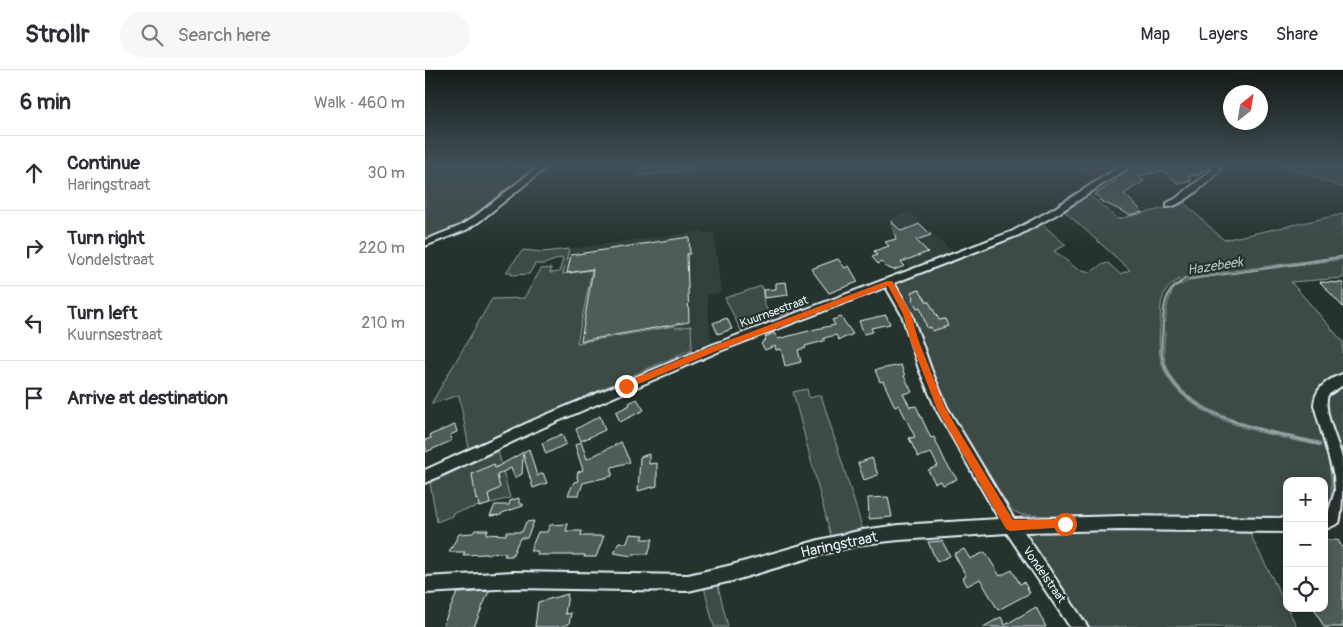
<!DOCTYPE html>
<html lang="en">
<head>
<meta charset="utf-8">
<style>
	body { margin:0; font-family:Pangolin,sans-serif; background:#f7f7f7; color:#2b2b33 }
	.controls { position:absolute; right:15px; bottom:15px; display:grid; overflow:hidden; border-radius:10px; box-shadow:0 2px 12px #0003 }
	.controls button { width:45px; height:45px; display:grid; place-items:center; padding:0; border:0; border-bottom:1px solid #e1e1e2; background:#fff; color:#2b2b33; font:25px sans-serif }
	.compass { position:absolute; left:798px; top:15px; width:45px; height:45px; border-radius:50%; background:#fff; box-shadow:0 2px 12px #0003; rotate:30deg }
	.stop { position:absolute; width:15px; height:15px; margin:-11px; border:4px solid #ea580c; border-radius:50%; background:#fff }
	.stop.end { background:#ea580c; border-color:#fff; box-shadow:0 1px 5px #0008 }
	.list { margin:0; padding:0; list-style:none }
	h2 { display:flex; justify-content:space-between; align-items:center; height:65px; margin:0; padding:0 20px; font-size:21px }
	h2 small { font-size:16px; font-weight:400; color:#7c7c81 }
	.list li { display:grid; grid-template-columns:32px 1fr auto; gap:15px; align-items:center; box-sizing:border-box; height:75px; padding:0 20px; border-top:1px solid #e1e1e2 }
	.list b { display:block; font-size:19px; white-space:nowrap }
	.list p { margin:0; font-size:16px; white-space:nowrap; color:#7c7c81 }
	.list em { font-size:16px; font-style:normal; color:#7c7c81 }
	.icon { flex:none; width:28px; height:28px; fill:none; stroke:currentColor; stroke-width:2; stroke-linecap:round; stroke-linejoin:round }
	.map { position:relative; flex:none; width:918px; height:557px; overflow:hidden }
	header { display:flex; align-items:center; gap:30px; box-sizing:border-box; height:70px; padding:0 25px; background:#fff; border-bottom:1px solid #e1e1e2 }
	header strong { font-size:24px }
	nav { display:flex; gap:28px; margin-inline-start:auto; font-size:18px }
	.search { width:350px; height:45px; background:#f7f7f7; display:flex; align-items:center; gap:12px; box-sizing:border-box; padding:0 18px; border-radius:28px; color:#7c7c81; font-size:19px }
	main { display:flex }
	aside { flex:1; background:#fff }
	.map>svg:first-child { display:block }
</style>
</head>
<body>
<header>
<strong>Strollr</strong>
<div class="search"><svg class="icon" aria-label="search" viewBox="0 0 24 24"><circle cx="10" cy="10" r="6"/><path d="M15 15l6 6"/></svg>Search here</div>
<nav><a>Map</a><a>Layers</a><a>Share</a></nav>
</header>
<main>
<aside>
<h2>6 min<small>Walk · 460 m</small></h2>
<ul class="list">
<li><svg class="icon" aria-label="ahead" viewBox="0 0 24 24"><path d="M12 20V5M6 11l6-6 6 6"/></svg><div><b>Continue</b><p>Haringstraat</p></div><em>30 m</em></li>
<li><svg class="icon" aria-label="right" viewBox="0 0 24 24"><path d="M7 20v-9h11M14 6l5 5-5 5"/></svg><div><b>Turn right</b><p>Vondelstraat</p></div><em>220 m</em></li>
<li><svg class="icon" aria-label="left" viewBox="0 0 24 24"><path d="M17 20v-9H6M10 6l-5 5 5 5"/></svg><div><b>Turn left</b><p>Kuurnsestraat</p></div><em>210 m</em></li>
<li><svg class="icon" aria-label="arrive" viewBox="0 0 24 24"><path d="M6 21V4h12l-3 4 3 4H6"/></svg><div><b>Arrive at destination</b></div></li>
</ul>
</aside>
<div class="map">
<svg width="918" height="557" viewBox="0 0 918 557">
	<rect width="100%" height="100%" fill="#26332d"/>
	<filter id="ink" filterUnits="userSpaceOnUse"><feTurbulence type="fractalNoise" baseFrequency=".02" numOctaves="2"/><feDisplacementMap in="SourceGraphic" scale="10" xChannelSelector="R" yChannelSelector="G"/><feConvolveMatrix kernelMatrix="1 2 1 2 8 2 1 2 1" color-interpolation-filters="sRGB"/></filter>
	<g filter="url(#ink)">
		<path fill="#333f3a" d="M484,142L530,184L487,200L459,172L471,168L464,149Z
			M278,161V164L289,163L296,223L282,225L286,272L267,279L266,256L251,258L250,256L152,273L167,200L138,204L144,179Z"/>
		<path fill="#3e4b47" stroke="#939ea0" d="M0,95H119L41,155L0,172Z
			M219,95H270V100L211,106Z
			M856,95H918V118Z
			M664,125L693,149L749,136L758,132L799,170L918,144V186L757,208C734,220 736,232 735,256C734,269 733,285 738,297C758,352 847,365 896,376L895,372C849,362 752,346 740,290C738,281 739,272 740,263C741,246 740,230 751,216L772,208L918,189V208L866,212L918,272V305L897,315L890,329C895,354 918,428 899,446V411H862V450L800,451L597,445L588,441L578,429L534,361L499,289L495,267L484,240L472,220L471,214L590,168L617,154L641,175L629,181L652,199L666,202L676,195L683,193L695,204L705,200L639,141Z
			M144,179L138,204L167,200L152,273L250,256L251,258L266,256L267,279L44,378L34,325L6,334L67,229L99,228L116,199L126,198L125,203L134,202L138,189L136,188L119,194H110L104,204L86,205L87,202H81L98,180L118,182Z
			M337,216L339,234L348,249L316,261L300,228Z
			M918,313V378L912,376L900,340L902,325Z
			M382,319L384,328L396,325L438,460L407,470L368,322Z
			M73,381L85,428L28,443L27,446L12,452L5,413Z
			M605,459L823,460L872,557H662L601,471L599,461Z
			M293,516L303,557H289L279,517Z"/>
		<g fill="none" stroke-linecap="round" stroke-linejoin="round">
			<path stroke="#98a3a5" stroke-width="2" d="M754,213L759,210L918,187"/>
			<path stroke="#98a3a5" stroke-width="2.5" d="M756,212C740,221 739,235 738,251C738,263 735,275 737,286C746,336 807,352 849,364"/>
			<path stroke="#98a3a5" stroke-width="3" d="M844,362L894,374
				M916,379H918"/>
		</g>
		<path fill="#505c59" stroke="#e8f1f8" d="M709,95H781L784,100L775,101L778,103L773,104L774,105L763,106L767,111L754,114L738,101L713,106L719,111L699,124L718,142L705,145L674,130L676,128L669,125L692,110L689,109Z
			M466,151L476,161L495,154L506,165L491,170L503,182L476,192L480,196L469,200L461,197L456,192L453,194L447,187L452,185L449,181L464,176L460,172L471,169Z
			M264,167L265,184H262L264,252L156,271L168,199L142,203L146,185Z
			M413,189L420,198L424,196L433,212L404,223L386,199Z
			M361,212L363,225L339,228L338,220L351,219V213Z
			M895,212L918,213V237Z
			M494,220L502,232H504L514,250L520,249L523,256L507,261L506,257L502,258L495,237L492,238L487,229L489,228L486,222Z
			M374,230L379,237L354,246L350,239Z
			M461,245L465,254L446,258L448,262L439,264L434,251Z
			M416,247L428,264L414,270L411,265L399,268V271L380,276L381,278L373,280L376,292L360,296L356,279L351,280L350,276L340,280L336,274L341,269L340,267L349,263L353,269L391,259L410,255L407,250Z
			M302,248L307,259L293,264L288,253Z
			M476,295L480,306H479L487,322L478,324L485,337L491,336L506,368L509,367L521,393L532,409L518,415L516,411L510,413L503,400L513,396L506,383L493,387L484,368L490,367L474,335L470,337L458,311L455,312L450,300Z
			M212,329L219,340L195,352L191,342L205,335L204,333Z
			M175,346L180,360L156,371L151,359Z
			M30,355L32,362L25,365L26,371L1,382L0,370L6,368L5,365Z
			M137,364L141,374L121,384L117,373Z
			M156,372L162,389L196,372L205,392L187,397V406L158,413L154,425H143L149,412L153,411L152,406L153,402L158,400L150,375Z
			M104,379L112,406L118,403L122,413L108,418L98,384L97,404L90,408L86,398L72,405L75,418L63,424L65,434L54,437L53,429L51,430L47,404L69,394L70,398Z
			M224,384V394L232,393V416L213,421L215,387Z
			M447,388L453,405L439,410L433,393Z
			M463,427L467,447L444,449L443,428Z
			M94,428V434H98V436L77,443L76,445L65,446L70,435H84L85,431Z
			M109,451L102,468H95L87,486H79L81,483L38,485L40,482H24L34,464L48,463L50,460H63L61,464L81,465V462H97L101,452Z
			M143,454L141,461H157L156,466H179L171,487H159L160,485H112L113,481H105L113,462H122L125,455Z
			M205,464L219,465L217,469H228L223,484H208L207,486L189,483L194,472L202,473Z
			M899,470H913L918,479V557H899L889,538H899Z
			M517,471L525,486L512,492L503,472Z
			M539,479L545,489L560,482L575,506L587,500L595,514L599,512L605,523L573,540L555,509L542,516L538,508L541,506L529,484Z
			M64,521L49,557H17L32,523Z
			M143,524L140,544L146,543L144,554L134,557H110L113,532Z
			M611,537L621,557H558L576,547L580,555Z"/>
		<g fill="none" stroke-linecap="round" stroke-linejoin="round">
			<defs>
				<path id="minor" d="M115,95H124L55,151L41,160L0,176V170L35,156L49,147Z
					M697,95H707L634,143L594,165L469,213L487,245L506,299L522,337L589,449L697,446L862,448V462L697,460L599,462L663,557H645L582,463L474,470L438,474L394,485L307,511L263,521L89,518L0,523V507L89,502L263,505L307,495L394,470L438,460L474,455L574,449L511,339L494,299L477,245L461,217L295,281L117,358L0,413V400L109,350L287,275L588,161L628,139Z
					M783,95H791L795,100C786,110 755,138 742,137V133L750,129L787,100Z
					M918,304V315L903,325C897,341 913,371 917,388C918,401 918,441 914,453L899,460V445L903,443L910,421L909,406L889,335C890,318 903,309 918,304Z"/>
			</defs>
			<use href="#minor" stroke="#e8f1f8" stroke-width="4"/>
			<path stroke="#e8f1f8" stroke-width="1" stroke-dasharray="1 3" stroke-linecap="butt" d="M657,95L660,100L671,105"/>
			<use href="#minor" fill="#26332d" fill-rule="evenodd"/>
		</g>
	</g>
	<linearGradient id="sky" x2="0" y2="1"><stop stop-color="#151c19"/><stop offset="0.55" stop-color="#415057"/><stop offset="1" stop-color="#415057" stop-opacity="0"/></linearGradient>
	<rect width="918" height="173" fill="url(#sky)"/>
	<path fill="#ea580c" d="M462,211H467L486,244L493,269L520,338L588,450L640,449L644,450L646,454L644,457L585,461L581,459L512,339L485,269L478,244L463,216L294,280L204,318L201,319L197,316L198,313L288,276Z"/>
	<g text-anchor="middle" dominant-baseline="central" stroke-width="4.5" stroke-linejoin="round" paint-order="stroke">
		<g font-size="12" fill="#e8f1f8" stroke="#26332d">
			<text transform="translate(349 242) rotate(-20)">Kuurnsestraat</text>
			<text transform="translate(619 505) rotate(55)">Vondelstraat</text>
		</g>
		<g font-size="14" font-style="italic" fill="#b3bdc0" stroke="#26332d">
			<text transform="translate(790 196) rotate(-9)">Hazebeek</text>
		</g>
		<g font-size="15" fill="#e8f1f8" stroke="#26332d">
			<text transform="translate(414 475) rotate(-12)">Haringstraat</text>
		</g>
	</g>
</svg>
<div class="controls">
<button>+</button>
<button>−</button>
<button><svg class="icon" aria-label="locate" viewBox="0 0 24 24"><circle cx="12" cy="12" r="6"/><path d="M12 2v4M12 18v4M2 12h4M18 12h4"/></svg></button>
</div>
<svg class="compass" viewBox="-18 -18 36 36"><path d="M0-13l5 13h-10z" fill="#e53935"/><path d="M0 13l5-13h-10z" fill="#7c7c81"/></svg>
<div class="stop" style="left:640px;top:454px"></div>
<div class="stop end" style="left:201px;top:316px"></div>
</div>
</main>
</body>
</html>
